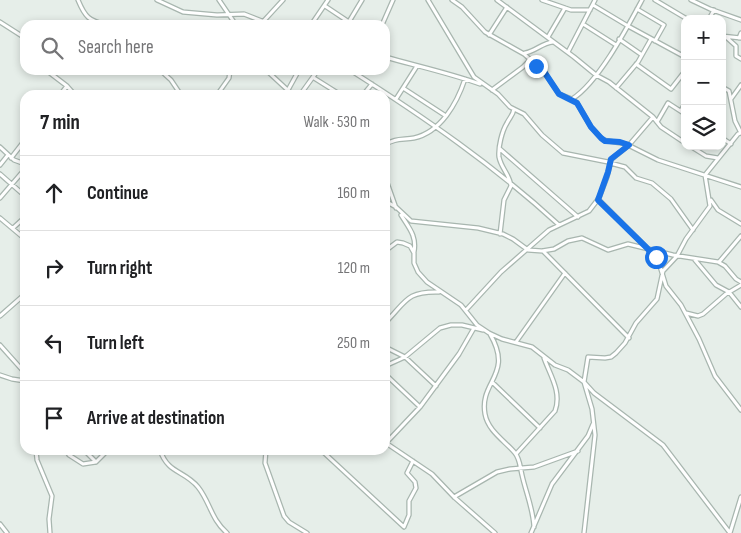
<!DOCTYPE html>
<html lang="en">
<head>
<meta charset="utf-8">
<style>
	body { margin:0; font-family:"Sofia Sans Condensed",sans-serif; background:#f2f2f2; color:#202124 }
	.controls { position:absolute; right:15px; top:15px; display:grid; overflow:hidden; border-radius:10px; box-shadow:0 2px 8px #0003 }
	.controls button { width:45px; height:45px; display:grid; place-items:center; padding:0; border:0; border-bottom:1px solid #e0e0e0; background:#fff; color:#202124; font:25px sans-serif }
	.stop { position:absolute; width:15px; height:15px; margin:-11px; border:4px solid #1a73e8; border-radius:50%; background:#fff }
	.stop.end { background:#1a73e8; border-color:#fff; box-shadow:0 1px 5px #0008 }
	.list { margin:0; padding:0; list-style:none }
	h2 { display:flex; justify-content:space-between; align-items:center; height:65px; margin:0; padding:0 20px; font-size:21px }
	h2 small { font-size:16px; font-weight:400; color:#757577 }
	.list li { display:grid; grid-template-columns:32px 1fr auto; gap:15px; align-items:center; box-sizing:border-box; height:75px; padding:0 20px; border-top:1px solid #e0e0e0 }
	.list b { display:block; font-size:19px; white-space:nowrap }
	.list em { font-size:16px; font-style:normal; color:#757577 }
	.icon { flex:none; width:28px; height:28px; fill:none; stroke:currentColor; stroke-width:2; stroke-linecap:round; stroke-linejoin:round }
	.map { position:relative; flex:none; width:741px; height:533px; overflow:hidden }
	.search { position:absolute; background:#fff; box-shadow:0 2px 8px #0003; left:20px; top:20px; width:370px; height:55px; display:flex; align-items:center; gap:12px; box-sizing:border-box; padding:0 18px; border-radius:15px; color:#757577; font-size:19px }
	.panel { position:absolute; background:#fff; box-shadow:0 2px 8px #0003; left:20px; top:90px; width:370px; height:365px; border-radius:15px }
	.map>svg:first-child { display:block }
</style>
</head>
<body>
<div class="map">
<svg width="741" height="533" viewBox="0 0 741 533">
	<rect width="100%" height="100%" fill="#e6eee9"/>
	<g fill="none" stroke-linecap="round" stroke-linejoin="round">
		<defs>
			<path id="minor" d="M78,0C85,17 89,21 107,25
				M157,0L183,12L217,15L244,14L272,25
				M219,0L236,25
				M428,0L474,77L498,94L510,107L524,114L542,135L563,153L608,162L629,145L653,117
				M452,0L462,7L485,32L524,54L545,73L559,94L572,99L577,103L591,127L603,140L626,144L658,160L741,187
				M497,0L574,57L596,75L609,82L653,117L661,127L685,143
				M542,0L571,10H590
				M655,0L687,19
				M691,0L710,9L741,20
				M593,5L628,26L685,57
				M325,6L349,22
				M637,9L664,25L655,41
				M709,19L714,10
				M0,22L25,38
				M583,24L616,45
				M260,25L283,0
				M311,25L328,0
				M347,25L362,0
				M382,25L393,0
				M489,35L507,7
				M722,36L741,38
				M548,37L565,8
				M726,37L736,46V56L741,59
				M739,38L741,33
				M619,39L642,55
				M568,52L595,0
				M525,53C536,51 542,43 553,42
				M385,57C417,66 449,73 480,84
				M636,64L671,89L685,71
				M46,70L67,86L75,95
				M160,70L171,80L181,95
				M266,70L293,95
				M350,70C424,117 495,166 559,225
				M314,78L341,95
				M722,87L729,91L735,121L741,133
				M403,88L446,116
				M616,88L638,62L651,39
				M288,90L299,70
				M492,90L523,67L530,60
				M60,95L67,86
				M217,95L229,78L230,70
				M300,95L318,70
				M363,95L372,84
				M396,99L417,66
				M572,99C598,83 627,28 642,0
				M731,99L741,85
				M681,111L685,103
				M657,122L668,103L685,114
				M722,138L731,144
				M385,145C394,138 404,140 414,138C441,132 457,103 465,79
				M690,146L706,156L718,158
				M0,147L14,160L25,164
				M500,149L578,217
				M11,158L25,140
				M610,163L625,167L636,178L652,183L671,199L693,230
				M0,165L8,155
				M0,174L25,196
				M385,177L396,208
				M22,193L25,189
				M0,198L25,169
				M598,199L656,257L659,263L666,286L681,305L699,339L715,376L741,410
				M711,200L718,210L741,224
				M385,201L396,207L411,221L478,228L503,234L513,239L528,250L542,251L554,249L568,241L582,238L608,250L628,244L673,255L718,262L725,266L736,279L741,282
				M401,215C409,228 417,236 414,252
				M0,218L25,239
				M13,228L25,217
				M500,234L504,200L511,186C510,175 501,168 499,157C498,147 502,131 507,123C510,117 513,115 514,109
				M385,251L397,242L403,243L410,246L414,253V263L418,272L427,282L461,305L477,325L489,333L502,339L532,347L555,365L568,370L584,382L592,409L595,435L584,533
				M543,251L629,338
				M695,260L716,285L729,292L741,307
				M719,262L741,236
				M466,310L501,272L549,230L589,211L599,198L607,177L611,160
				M686,313L698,316L703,314L726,294L741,285
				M0,316L25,294
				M385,323C406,302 406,291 439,292
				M490,334C514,375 479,381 485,414C488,431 505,441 515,453C520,459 520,467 522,475C526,493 533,508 534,527
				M516,342L565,273
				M0,345L25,373
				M385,347L405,357L436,386
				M385,366L405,357L440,328L451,325H462L483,330
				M385,374L420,407
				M0,375L12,379L25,381
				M492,382L540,428
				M386,443L420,407L459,354L474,328
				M386,443L432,474L454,497L495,533
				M36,450L37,460L52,496L49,519L50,533
				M66,450L69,455L83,464L96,462L108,450
				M84,450L96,462
				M160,450C168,474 184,470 198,487C210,502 211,519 227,533
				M266,450L265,463L284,516L289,522L307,533
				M321,450L404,527L409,515V501L416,488L415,482L407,473L413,461
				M516,454L555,411C562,392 550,375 544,358
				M454,497L497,472L510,469L534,467L578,451
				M0,524L7,533
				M531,533L552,484L588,436L593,424
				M730,533L663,445L594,393L584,382L588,357L605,358L611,357L616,353L625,343L636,323L657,299L663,271L677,256L686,239L710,206L705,175L738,134L741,133
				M730,533L741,497"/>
		</defs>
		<use href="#minor" stroke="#a8b6af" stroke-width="5.5"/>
		<use href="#minor" stroke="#fff" stroke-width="3"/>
	</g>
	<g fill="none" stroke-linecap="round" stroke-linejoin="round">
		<path stroke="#1a73e8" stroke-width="6" d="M536,66L545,73L559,94L577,103L591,127L601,138L605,141L620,142L629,145L611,159L608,172L598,200L656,257"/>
	</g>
</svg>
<div class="controls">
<button>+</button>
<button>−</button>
<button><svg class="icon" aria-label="layers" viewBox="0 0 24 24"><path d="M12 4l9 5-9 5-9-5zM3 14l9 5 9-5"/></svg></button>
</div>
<div class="stop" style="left:656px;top:257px"></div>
<div class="stop end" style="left:536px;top:66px"></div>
<div class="search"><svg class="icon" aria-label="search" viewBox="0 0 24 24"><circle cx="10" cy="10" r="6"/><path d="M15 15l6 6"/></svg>Search here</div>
<section class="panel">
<h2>7 min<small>Walk · 530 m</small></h2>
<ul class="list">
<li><svg class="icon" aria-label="ahead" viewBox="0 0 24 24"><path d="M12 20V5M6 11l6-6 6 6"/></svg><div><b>Continue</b></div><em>160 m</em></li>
<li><svg class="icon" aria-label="right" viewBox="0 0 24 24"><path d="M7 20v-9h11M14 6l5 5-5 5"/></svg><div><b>Turn right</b></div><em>120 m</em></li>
<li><svg class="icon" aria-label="left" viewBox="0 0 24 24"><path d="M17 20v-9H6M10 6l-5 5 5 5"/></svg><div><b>Turn left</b></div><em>250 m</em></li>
<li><svg class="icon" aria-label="arrive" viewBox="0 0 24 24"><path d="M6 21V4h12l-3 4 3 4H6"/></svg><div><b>Arrive at destination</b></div></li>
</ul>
</section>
</div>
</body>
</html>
